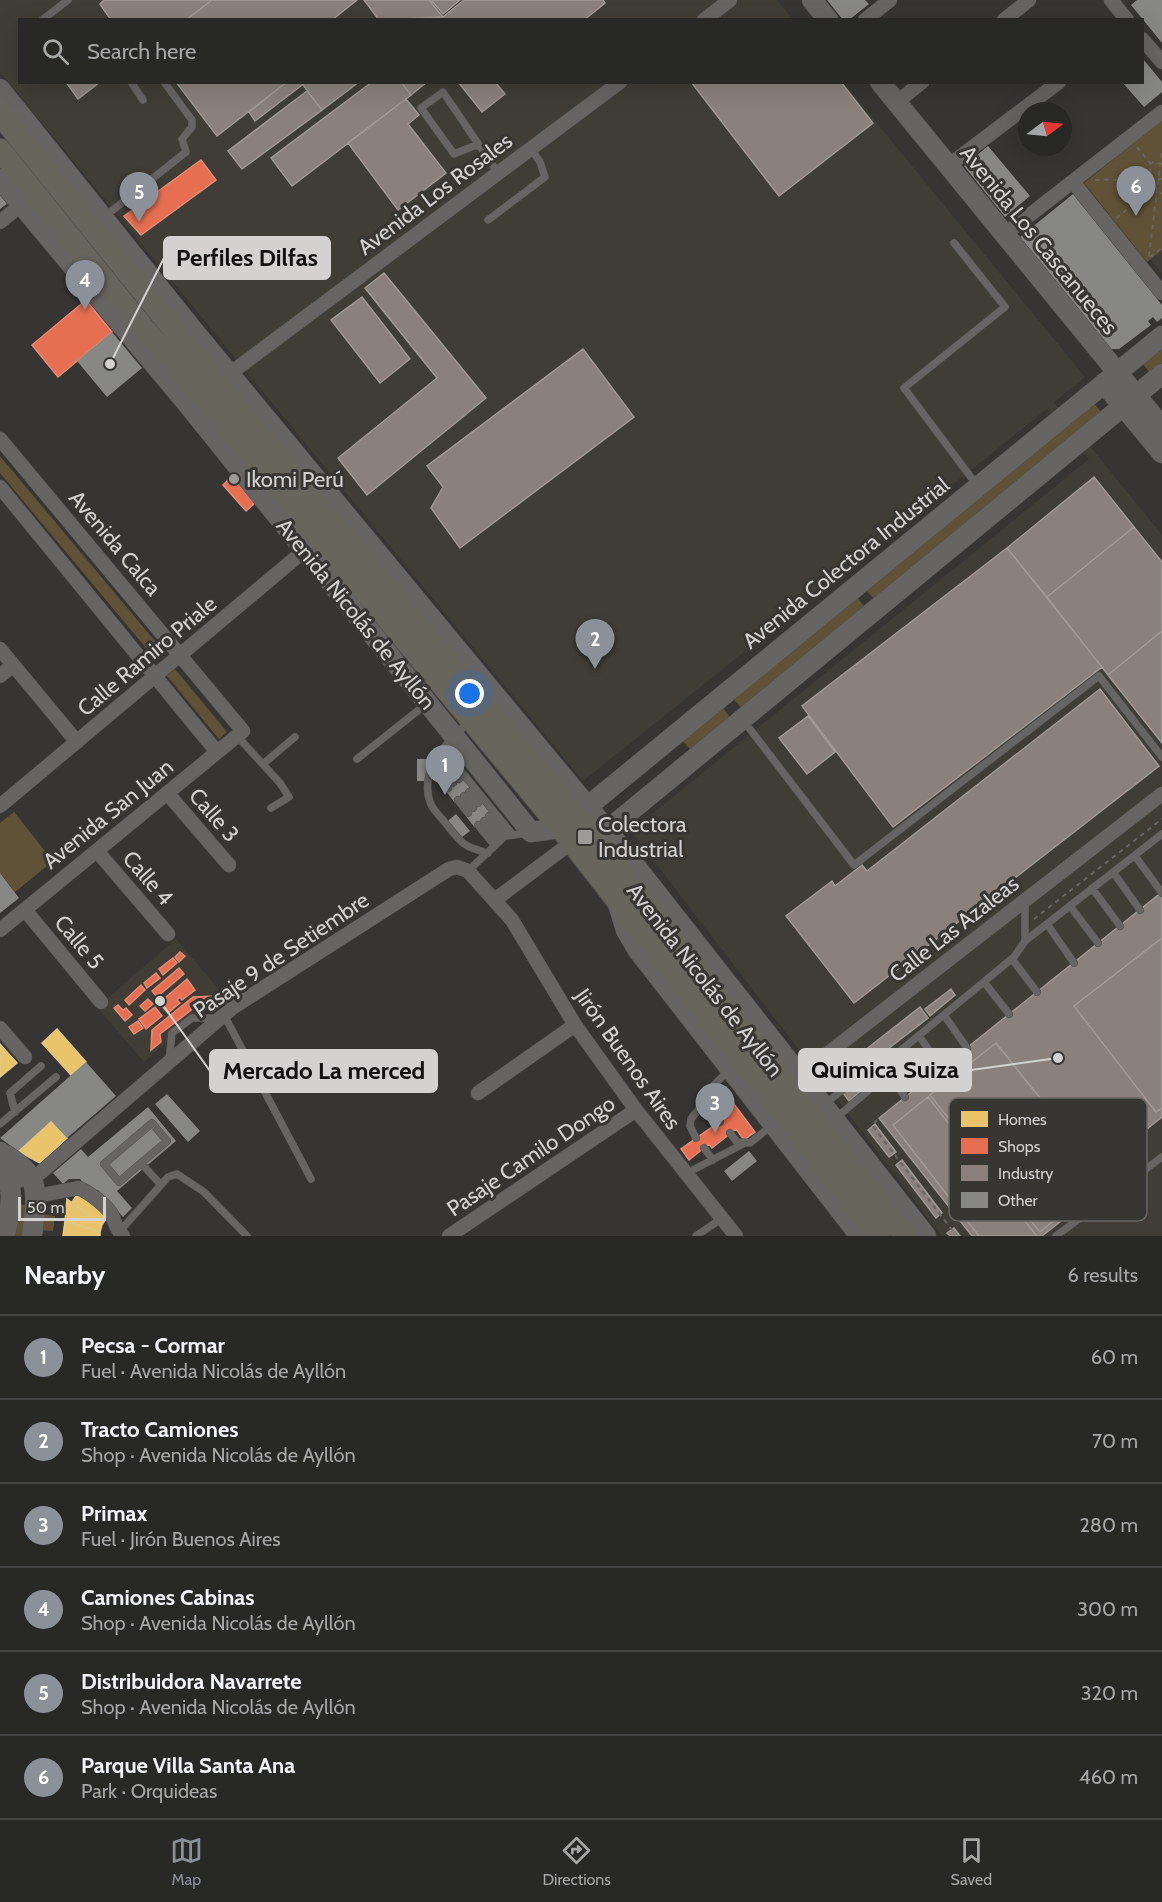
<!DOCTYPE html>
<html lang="en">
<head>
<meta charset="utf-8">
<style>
	body { margin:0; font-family:Cabin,sans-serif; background:#343433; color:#f1f3f6 }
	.compass { position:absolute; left:1018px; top:102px; width:54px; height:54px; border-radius:50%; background:#282827; box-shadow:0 6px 24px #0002; rotate:74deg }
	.scale { position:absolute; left:18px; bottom:15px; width:88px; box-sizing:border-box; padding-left:6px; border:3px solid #d3d2d1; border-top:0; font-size:16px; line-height:21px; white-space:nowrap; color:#d3d2d1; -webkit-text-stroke:4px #373633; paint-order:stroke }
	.you { position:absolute; left:470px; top:694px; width:21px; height:21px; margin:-15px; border:4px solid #fff; border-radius:50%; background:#1a73e8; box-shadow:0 0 0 9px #1a73e833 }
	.badge { display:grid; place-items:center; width:39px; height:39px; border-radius:50%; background:#8c9099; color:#fff; font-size:20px; font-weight:700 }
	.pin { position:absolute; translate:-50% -50px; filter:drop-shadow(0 2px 3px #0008) }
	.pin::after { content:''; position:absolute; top:32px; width:21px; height:18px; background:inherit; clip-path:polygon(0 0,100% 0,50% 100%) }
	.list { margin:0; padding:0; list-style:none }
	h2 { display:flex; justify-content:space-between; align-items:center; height:78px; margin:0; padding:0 24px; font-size:26px }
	h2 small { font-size:20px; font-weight:400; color:#a5a6a7 }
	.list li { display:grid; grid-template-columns:39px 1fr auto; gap:18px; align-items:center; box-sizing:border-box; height:84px; padding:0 24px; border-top:2px solid #444 }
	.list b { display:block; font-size:22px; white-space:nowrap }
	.list p { margin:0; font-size:20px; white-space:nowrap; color:#a5a6a7 }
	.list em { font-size:20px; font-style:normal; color:#a5a6a7 }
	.icon { flex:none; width:33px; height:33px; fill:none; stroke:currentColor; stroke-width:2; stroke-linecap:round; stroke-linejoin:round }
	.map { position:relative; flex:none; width:1162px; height:1236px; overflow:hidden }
	.search { position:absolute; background:#282827; box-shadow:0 6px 24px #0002; left:18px; right:18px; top:18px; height:66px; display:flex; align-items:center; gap:15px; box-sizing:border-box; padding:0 21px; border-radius:0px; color:#a5a6a7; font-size:22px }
	.sheet { height:582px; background:#282827 }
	nav { display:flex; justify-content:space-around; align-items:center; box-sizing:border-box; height:84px; border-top:2px solid #444; background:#282827; font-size:16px; color:#a5a6a7 }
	nav a { display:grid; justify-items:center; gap:3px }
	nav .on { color:#8c9099 }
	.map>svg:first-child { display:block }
</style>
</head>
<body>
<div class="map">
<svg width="1162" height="1236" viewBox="0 0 1162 1236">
	<rect width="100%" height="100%" fill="#363534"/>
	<path fill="#403d36" d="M0,0H777L793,19L20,20V82L844,83L1085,377L1054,402L1162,535V1236H942L631,831L1089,459L1047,409L583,781L0,72Z
		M1162,250V274L1150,259Z
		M176,939L223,994L144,1062L97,1007Z"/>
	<path fill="#605237" d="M1162,120V250L1147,262L1084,183Z
		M1162,344V364L1151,374L1141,362Z
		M1092,401L1102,413L874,599L865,589Z
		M0,456L165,653L156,660L0,473Z
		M856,596L864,606L862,609L741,707L733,699Z
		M175,669L227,732L219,739L167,676Z
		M722,707L729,716L727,719L690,749L680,738Z
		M14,812L53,861L15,892L0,873V823Z
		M19,1204L29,1206L25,1236H14Z
		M43,1214L55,1216L53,1231L41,1230Z"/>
	<path fill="#e9c46a" stroke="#e2c889" stroke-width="1.5" d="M57,1029L86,1062L71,1075L42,1043Z
		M0,1044L7,1052L0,1057Z
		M7,1052L17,1063L0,1077V1057Z
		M51,1121L67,1138L40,1163L18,1151Z
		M78,1193L108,1216L102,1225L72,1202Z
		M67,1199L102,1225L100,1232L65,1221Z
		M65,1221L100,1232V1236H63Z"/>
	<path fill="#e76f51" stroke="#e18d77" stroke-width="1.5" d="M201,160L216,180L141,235L124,216Z
		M86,300L112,332L58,377L32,345Z
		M232,476L255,503L246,511L223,485Z
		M180,952L185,956L179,962L175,957Z
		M173,958L177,963L163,975L159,969Z
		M179,968L184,974L157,997L152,991Z
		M156,973L160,978L147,988L144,983Z
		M187,979L195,990L182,1000L180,997L177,1000L180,1003L168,1013L159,1003Z
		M141,985L145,990L129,1005L125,1000Z
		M216,996L204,1007L194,1008L160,1034L161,1042L151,1050L152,1030L193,997Z
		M148,999L153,1004L145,1011L140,1006Z
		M118,1005L123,1010L126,1008L132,1015L125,1021L114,1008Z
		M155,1007L162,1016L146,1029L139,1019Z
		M138,1021L143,1028L134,1034L129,1027Z
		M731,1100L755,1132L744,1140L736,1129L712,1148L709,1144L689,1160L681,1149L726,1117L720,1109Z"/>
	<path fill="#8a817c" stroke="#a09996" stroke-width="1.5" d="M104,0H212L186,20H111L100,4Z
		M212,0H357L332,20H186Z
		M364,0H429L443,17L379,20Z
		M431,0H460L443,14Z
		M464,0H603L605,3L584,20H445L443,17Z
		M66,82H100L78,99Z
		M176,82H287L217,136Z
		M287,82H306L255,121L249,112Z
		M306,82H359L322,110L303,85Z
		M372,82H401L411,95L292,186L271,158Z
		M401,82H427L411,95Z
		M458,82H495L505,94L482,112Z
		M691,82H841L873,123L779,196Z
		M307,91L322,110L242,169L228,151Z
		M406,99L419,115L408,124L446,173L398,210L348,143Z
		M384,273L486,398L367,495L338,458L437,378L365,288Z
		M362,297L410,359L380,383L331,320Z
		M583,349L634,417L460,548L431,508L443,487L427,466Z
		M1094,477L1134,527L1047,597L1007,548Z
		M1134,527L1162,562V631L1108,675L1047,597Z
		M1007,548L1102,667L893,827L802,706Z
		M1162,631V743L1108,675Z
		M1100,689L1159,766L854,1003L786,916L832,881L835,886L862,865L867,871Z
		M808,716L835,752L807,774L779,738Z
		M1162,892V1117L1100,1166L1112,1181L1042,1236H972L879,1118Z
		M1162,938V1108L1156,1112L1074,1006Z
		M951,989L955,995L930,1016L925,1009Z
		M920,1007L928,1018L863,1068L855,1058Z
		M996,1043L1105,1179L1040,1232L930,1095Z
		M854,1084L860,1092L849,1101L843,1093Z
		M928,1097L1036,1235L1034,1236H979L893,1125Z
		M875,1124L896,1152L889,1157L868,1130Z
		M902,1160L942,1213L936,1218L896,1165Z
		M954,1228L960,1236H950L947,1233Z"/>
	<path fill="#878786" d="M827,0H865L869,4L849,20H843Z
		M1137,0H1162V43L1131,5Z
		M1143,59L1162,82V92L1144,107L1122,82H1143Z
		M988,146L1030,196L1005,217L964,166Z
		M1073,194L1162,305V318L1157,322L1153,317L1148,321L1151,325L1119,349H1111L1020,237Z
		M0,195L7,204L0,209Z
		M112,332L142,368L107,397L77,361Z
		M417,759H430L429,781H417Z
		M464,775L474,787L455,803L445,790Z
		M484,799L494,812L475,828L465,815Z
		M456,814L470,831L458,840L445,823Z
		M0,873L19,898L0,913Z
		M86,1062L116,1096L67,1138L51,1121L18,1151L0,1138Z
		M167,1094L200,1131L188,1142L155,1104Z
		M148,1107L176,1141L117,1191L132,1208L123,1217L98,1190L93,1194L80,1179H69L63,1184L53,1173L81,1149L88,1157Z
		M749,1151L757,1161L732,1181L724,1171Z"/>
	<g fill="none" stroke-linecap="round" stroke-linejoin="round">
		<defs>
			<path id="lane" d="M42,20L68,0
				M131,82L143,100
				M476,145L454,154L421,108L443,92L498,173
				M104,217L186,152L182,139L192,127V120L164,82
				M488,220L545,177L540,162L531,149
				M954,243L1005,307L904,388L976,484
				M743,720L854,865L1099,676L1162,757
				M469,722C447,741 419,771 430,802C433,811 442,818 447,825C462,844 464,847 488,853
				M237,736L280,783L289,797L271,808
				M443,749L513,835
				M439,755L459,779
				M357,759L425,705
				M435,761L453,783
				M263,764L295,737
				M432,768L448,788
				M469,792L478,803
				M464,796L473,808
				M458,800L468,813
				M489,816L505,836L528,833
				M484,821L500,841
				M478,825L495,846
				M1135,856L1162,893
				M468,871L505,836
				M1113,872L1140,910
				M1092,888L1120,926
				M1025,902V941
				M1070,906L1098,943
				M1047,924L1074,963
				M1012,959L1037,992
				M984,982L1009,1014
				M224,1015L311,1179
				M944,1015L967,1048
				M919,1036L942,1068
				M901,1050L924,1082
				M169,1061L172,1033L192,1018H217
				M706,1100L720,1122
				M825,1104L875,1063L883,1065L905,1097
				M15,1112L10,1093L41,1066
				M836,1118L870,1089L883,1065L1014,957L1025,941L1162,834
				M0,1124L56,1077
				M730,1133L737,1142L750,1143L771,1126
				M696,1138L690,1126L691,1119L706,1100L708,1091L729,1070
				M704,1148L713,1160
				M141,1163L167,1141L152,1123L104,1164L119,1182L141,1163L161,1185
				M685,1174L743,1144
				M119,1232L168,1177L177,1174L204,1192L247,1236
				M696,1236L721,1219
				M1056,1236L1162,1157"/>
			<path id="street" d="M1111,0L1127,20
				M704,20L730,0
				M865,20L890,0
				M1004,20L1029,0
				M1142,39L1162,62
				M896,103L922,82
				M948,166L1059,82
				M1073,182L1162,293
				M0,222L27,200
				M1004,235L1162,112
				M224,378L620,82
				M0,439L243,731L0,930
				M0,487L217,752
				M0,649L77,742
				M0,676L13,665
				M167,793L229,865
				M0,806L311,545
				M97,851L168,934
				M496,899L572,842
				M25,910L101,1002
				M0,1028L25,1057
				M795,1079L1162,794
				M478,1093L575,1025
				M10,1184L40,1173L232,1008L449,869L457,867L468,871L512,920L575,1025L636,1110L736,1236
				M37,1196L78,1188C88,1191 107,1206 112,1215C115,1223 116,1229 123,1236
				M449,1236L636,1110"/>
			<path id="secondary" d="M812,0L828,20
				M880,82L1162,427
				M0,89L193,330L607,830L926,1236
				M0,179L190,407L531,832L561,828L576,816L1162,336
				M1104,383L1162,453
				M599,837L1162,374
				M618,904L626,930L637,949L860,1236
				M0,1152C43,1174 37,1193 32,1236
				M0,1171C19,1187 8,1215 5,1236"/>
			<path id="primary" d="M0,114L217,383L595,839L905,1236
				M0,150L144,329L203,396L561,828L879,1236"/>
		</defs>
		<use href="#lane" stroke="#515150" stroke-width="8"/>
		<use href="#street" stroke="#515150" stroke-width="15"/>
		<use href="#secondary" stroke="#515150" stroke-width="21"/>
		<use href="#primary" stroke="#515150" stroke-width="24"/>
		<path stroke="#666564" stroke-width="2" stroke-dasharray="4.5 4.5" stroke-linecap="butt" d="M1137,147L1150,163
			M1162,164L1153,162L1149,165L1153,185L1162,194
			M1095,180L1162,179
			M1116,218L1154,189
			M1149,256L1162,150
			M1150,257L1162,248
			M1034,919L1162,819
			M877,1120L872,1125L952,1230"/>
		<use href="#lane" stroke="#666564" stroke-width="7"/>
		<use href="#street" stroke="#666564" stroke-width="14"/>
		<use href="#secondary" stroke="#666564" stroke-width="20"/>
		<use href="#primary" stroke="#68655d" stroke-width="22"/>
	</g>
	<g fill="#9c9b9a" stroke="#373633" stroke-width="2">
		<circle cx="234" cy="479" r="6"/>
		<rect x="577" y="829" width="16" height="16" rx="3"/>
	</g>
	<g text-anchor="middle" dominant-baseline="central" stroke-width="6" stroke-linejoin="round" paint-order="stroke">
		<g font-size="22" fill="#d3d2d1" stroke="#373633">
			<text transform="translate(435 194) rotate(-37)">Avenida Los Rosales</text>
			<text transform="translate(1039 240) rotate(51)">Avenida Los Cascanueces</text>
			<text transform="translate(115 543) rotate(50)">Avenida Calca</text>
			<text transform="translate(846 563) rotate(-39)">Avenida Colectora Industrial</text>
			<text transform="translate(356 614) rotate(51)">Avenida Nicolás de Ayllón</text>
			<text transform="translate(147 656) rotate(-40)">Calle Ramiro Priale</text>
			<text transform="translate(108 814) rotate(-39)">Avenida San Juan</text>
			<text transform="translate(214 815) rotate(49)">Calle 3</text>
			<text transform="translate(148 878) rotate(49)">Calle 4</text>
			<text transform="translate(954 929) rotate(-38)">Calle Las Azaleas</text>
			<text transform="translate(79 942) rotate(50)">Calle 5</text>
			<text transform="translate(281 955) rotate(-34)">Pasaje 9 de Setiembre</text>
			<text transform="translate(705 980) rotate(52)">Avenida Nicolás de Ayllón</text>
			<text transform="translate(628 1059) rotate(55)">Jirón Buenos Aires</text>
			<text transform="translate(531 1156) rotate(-34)">Pasaje Camilo Dongo</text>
		</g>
		<g font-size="22" fill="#d3d2d1" stroke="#373633" text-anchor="start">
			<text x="246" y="479">Ikomi Perú</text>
			<text x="598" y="824">Colectora<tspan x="598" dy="25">Industrial</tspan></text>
		</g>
	</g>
	<rect x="949" y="1098" width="198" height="123" rx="9" fill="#373633" stroke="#666562" stroke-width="1.5"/>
	<rect x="961" y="1111" width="27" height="16" fill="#e9c46a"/>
	<rect x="961" y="1138" width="27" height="16" fill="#e76f51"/>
	<rect x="961" y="1165" width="27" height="16" fill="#8a817c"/>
	<rect x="961" y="1192" width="27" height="16" fill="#878786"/>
	<g font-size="16" fill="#d3d2d1">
		<text x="998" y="1125">Homes</text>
		<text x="998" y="1152">Shops</text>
		<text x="998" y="1179">Industry</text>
		<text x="998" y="1206">Other</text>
	</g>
	<path fill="none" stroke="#d3d2d1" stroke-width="2" d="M110 364L164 258M1058 1058L971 1070M160 1001L210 1071"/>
	<g fill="#d3d2d1" stroke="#373633" stroke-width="2">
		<circle cx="110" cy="364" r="6"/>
		<circle cx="1058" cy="1058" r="6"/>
		<circle cx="160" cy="1001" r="6"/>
	</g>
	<g fill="#d3d2d1" stroke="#d3d2d1" stroke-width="2">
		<rect x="164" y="237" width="166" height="42" rx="6"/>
		<rect x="799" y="1049" width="172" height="42" rx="6"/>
		<rect x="210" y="1050" width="227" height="42" rx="6"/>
	</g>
	<g font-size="24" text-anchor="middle" font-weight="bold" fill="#111">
		<text x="247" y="266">Perfiles Dilfas</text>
		<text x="885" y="1078">Quimica Suiza</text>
		<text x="324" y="1079">Mercado La merced</text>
	</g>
</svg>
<svg class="compass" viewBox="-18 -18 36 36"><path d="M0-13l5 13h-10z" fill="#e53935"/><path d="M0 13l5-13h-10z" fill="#a5a6a7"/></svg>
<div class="scale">50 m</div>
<div class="you"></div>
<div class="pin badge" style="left:445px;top:795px">1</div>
<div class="pin badge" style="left:595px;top:669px">2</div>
<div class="pin badge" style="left:715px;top:1133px">3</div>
<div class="pin badge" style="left:85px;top:310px">4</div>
<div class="pin badge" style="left:139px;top:222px">5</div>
<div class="pin badge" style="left:1136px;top:216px">6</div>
<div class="search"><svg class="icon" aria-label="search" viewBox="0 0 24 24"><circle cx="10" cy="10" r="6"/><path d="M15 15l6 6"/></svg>Search here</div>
</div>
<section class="sheet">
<h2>Nearby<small>6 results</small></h2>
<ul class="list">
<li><span class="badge">1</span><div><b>Pecsa - Cormar</b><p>Fuel · Avenida Nicolás de Ayllón</p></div><em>60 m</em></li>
<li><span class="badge">2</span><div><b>Tracto Camiones</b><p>Shop · Avenida Nicolás de Ayllón</p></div><em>70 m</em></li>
<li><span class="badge">3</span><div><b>Primax</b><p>Fuel · Jirón Buenos Aires</p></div><em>280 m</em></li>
<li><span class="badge">4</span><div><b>Camiones Cabinas</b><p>Shop · Avenida Nicolás de Ayllón</p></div><em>300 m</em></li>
<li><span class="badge">5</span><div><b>Distribuidora Navarrete</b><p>Shop · Avenida Nicolás de Ayllón</p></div><em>320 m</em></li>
<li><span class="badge">6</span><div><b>Parque Villa Santa Ana</b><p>Park · Orquideas</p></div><em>460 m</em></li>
</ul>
</section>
<nav>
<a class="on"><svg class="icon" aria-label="map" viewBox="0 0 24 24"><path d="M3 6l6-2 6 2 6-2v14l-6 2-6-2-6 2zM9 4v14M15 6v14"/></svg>Map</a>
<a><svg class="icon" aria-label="directions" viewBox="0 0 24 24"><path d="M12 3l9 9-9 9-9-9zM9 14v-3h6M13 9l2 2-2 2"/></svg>Directions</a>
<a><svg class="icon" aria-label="saved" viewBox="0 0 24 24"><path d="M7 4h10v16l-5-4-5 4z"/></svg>Saved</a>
</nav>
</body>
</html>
